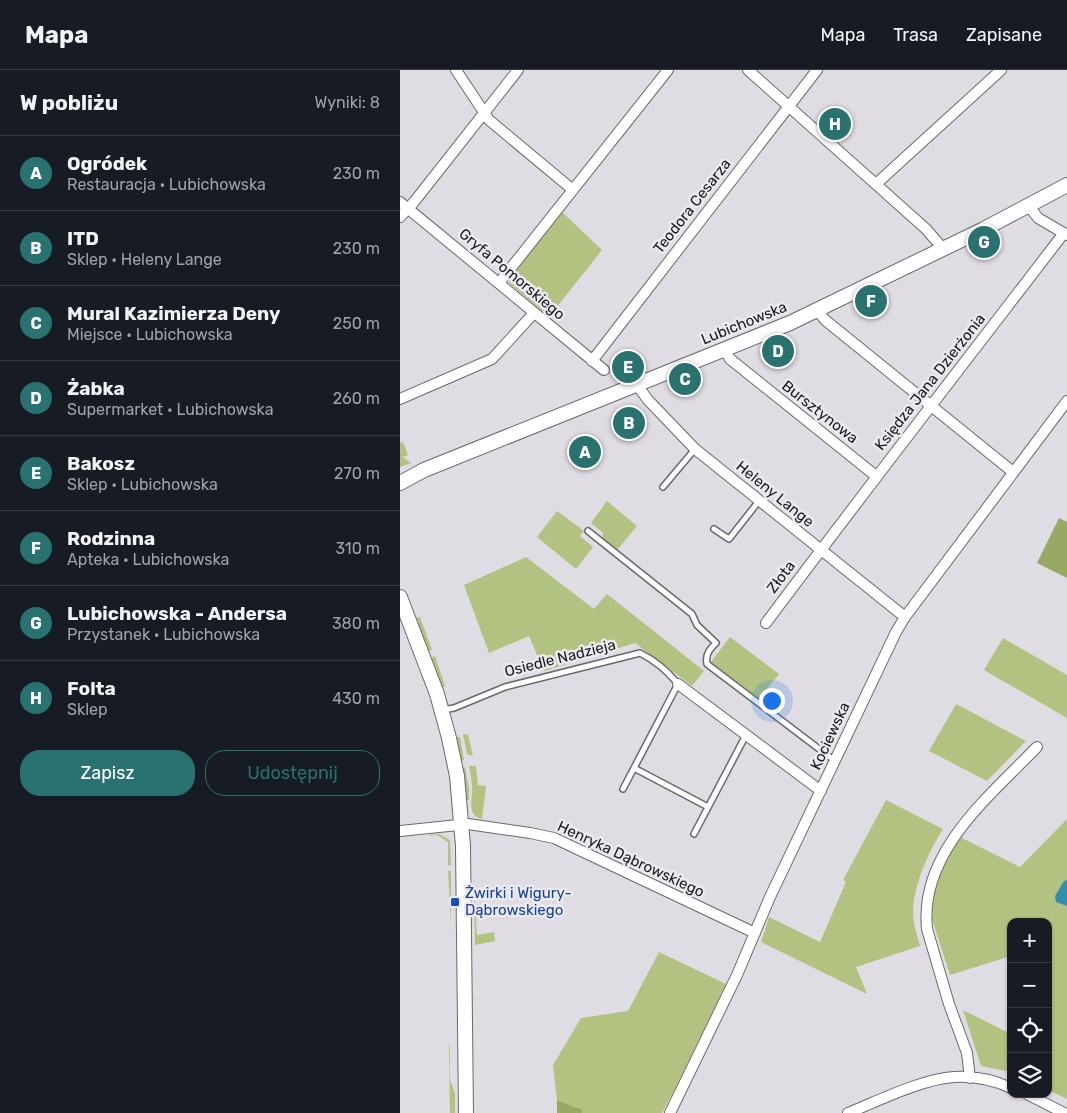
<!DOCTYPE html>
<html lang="pl">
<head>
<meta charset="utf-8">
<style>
	body { margin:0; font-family:Rubik,sans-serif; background:#20242c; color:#f1f3f6 }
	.controls { position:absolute; right:15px; bottom:15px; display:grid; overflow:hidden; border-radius:10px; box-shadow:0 1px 4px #0004 }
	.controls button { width:45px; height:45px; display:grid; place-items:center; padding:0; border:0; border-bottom:1px solid #363941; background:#171b24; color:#f1f3f6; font:25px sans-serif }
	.you { position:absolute; left:371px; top:630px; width:18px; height:18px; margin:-12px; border:4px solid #fff; border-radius:50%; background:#1a73e8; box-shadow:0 0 0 8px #1a73e833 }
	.badge { display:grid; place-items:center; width:32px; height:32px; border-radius:50%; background:#29726f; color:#fff; font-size:16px; font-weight:700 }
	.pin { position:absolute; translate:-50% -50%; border:2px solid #fff; box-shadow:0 1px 5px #0006 }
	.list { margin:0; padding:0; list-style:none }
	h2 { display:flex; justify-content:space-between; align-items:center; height:65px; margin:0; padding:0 20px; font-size:21px }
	h2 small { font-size:16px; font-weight:400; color:#9ea1a6 }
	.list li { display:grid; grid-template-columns:32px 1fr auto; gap:15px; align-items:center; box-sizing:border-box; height:75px; padding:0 20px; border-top:1px solid #363941 }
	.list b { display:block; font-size:19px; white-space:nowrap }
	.list p { margin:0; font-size:16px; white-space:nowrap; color:#9ea1a6 }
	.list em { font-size:16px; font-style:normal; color:#9ea1a6 }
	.actions { display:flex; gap:10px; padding:15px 20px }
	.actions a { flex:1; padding:11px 0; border:1px solid #29726f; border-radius:20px; text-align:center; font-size:18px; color:#29726f }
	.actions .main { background:#29726f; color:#fff }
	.icon { flex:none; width:28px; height:28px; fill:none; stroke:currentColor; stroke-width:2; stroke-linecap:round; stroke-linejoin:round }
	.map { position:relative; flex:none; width:667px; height:1043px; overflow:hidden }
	header { display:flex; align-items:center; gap:30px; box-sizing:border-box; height:70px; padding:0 25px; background:#171b24; border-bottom:1px solid #363941 }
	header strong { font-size:24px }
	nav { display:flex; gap:28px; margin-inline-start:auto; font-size:18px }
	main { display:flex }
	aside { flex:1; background:#171b24 }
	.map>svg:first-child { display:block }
</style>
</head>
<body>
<header>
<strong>Mapa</strong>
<nav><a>Mapa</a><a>Trasa</a><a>Zapisane</a></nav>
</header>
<main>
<aside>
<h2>W pobliżu<small>Wyniki: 8</small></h2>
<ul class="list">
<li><span class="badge">A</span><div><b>Ogródek</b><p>Restauracja · Lubichowska</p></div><em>230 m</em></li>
<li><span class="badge">B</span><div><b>ITD</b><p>Sklep · Heleny Lange</p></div><em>230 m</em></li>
<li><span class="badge">C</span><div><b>Mural Kazimierza Deny</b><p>Miejsce · Lubichowska</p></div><em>250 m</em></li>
<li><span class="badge">D</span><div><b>Żabka</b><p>Supermarket · Lubichowska</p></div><em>260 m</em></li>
<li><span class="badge">E</span><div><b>Bakosz</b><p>Sklep · Lubichowska</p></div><em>270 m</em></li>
<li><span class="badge">F</span><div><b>Rodzinna</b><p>Apteka · Lubichowska</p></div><em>310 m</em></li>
<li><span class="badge">G</span><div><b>Lubichowska - Andersa</b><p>Przystanek · Lubichowska</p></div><em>380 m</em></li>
<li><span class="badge">H</span><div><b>Folta</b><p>Sklep</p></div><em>430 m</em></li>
</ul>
<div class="actions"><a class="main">Zapisz</a><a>Udostępnij</a></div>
</aside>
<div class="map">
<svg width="667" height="1043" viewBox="0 0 667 1043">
	<rect width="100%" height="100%" fill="#dfdde3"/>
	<path fill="#b2c381" d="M162,142L202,180L149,247L109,213V208Z
		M3,372L8,385L3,387L11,393L0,397V373Z
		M207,431L237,456L217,480L203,469V463L191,453Z
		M157,441L184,461L180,466L193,477L176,499L137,467Z
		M126,487L194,539L207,524L304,601L292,616L235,573L144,601L129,566L89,583L64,515Z
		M20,547L32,580L28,581L15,548Z
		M330,567L379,604L359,629L311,592Z
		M603,568L667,605V648L584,600Z
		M35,586L45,616L41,618L30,588Z
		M556,634L626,671L587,711L529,681Z
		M63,664L68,665L73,686L67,684Z
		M56,667H60L64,690L60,691Z
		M69,696H76L78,715L86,716L82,749C66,746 73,728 72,717C72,710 70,703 69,696Z
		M65,697L69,718V730H66L61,699Z
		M486,730L543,759C528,783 509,823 514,852C515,860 518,868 520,876L456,897L467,924L361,872L369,847L420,872L446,812L443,810Z
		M667,749V1029L648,1020V852H611V886L550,905L532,849L534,817L544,787L558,766L620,797Z
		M39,764L50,770L51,796L48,795V772L37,765L30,766V765Z
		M48,801H51V854Z
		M74,814L77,865L94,862L95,871L75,875Z
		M69,815H71L73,979L71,974Z
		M259,882L326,914L276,1017L262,1043H182L181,1040L157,1030L153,995L181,948L228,941Z
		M563,940L611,964V1002L581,996Z
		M49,975H50V1010L55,1023V1043H50Z"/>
	<path fill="#98a965" d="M659,448L667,452V508L637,493Z
		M157,1030L182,1040V1043H157Z"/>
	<path fill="#358fac" d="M667,810V836L656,832L655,826L664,811Z"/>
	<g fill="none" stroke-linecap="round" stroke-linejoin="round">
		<defs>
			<path id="lane" d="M263,417L295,379
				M314,459L329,469L359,431
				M188,461L292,544L297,555L316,573C310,579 305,584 307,594L435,691
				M42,640L54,638L105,617L240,583C256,591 266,600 278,614L223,719
				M234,698L308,737
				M294,764L346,665"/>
			<path id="street" d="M56,0L89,50L173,120
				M348,0L526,159L539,174L541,180
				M476,114L601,0
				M0,132L204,300
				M629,136L638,148L667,165
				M0,147L14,132L118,0
				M99,213L268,0
				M417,240L425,250L613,402
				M324,279L330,289L476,406
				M192,291L417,0
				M237,315L248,330L295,379L505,547
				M0,329L92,289L134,243
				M366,553C464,422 564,293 664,163
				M278,614L421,721
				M0,761L68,754L130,763L154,768L355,863
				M570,1008L567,983L549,934L527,859C519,782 589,727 637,677
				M627,1024L664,1043
				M270,1043L337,905L370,827L496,562L505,547L667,331
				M448,1043C478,1031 522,1009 554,1007C573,1006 594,1010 611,1018"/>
			<path id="secondary" d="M0,413L24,400L390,253L582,160L667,115
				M0,527L37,624L49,668L57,706L63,776L66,1043"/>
		</defs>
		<use href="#lane" stroke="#69686d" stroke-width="8"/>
		<use href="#street" stroke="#69686d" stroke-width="12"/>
		<use href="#secondary" stroke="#69686d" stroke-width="16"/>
		<use href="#lane" stroke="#fff" stroke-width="5"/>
		<use href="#street" stroke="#fff" stroke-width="10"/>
		<use href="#secondary" stroke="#fff" stroke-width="14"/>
	</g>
	<rect fill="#1a4fb4" stroke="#eceaf0" stroke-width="2" x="50" y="827" width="10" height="10" rx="2.5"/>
	<g text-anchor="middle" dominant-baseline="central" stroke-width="5" stroke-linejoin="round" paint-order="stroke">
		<g font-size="15" fill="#1b1a1d" stroke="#eceaf0">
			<text transform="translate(292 136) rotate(-52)">Teodora Cesarza</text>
			<text transform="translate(112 204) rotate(40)">Gryfa Pomorskiego</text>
			<text transform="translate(344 253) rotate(-22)">Lubichowska</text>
			<text transform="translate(530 312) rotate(-52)">Księdza Jana Dzierżonia</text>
			<text transform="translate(420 342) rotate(38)">Bursztynowa</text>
			<text transform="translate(375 424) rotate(39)">Heleny Lange</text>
			<text transform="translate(381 507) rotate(-53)">Złota</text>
			<text transform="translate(160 588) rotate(-14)">Osiedle Nadzieja</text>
			<text transform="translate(430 666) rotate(-65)">Kociewska</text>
			<text transform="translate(231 789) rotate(25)">Henryka Dąbrowskiego</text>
		</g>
		<g font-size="15" fill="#164399" stroke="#eceaf0" text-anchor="start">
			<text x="65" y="823">Żwirki i Wigury-<tspan x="65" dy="17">Dąbrowskiego</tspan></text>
		</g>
	</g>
</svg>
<div class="controls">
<button>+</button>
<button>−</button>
<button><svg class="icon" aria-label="locate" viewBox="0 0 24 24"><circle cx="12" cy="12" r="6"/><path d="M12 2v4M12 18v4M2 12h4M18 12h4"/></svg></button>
<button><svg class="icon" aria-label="layers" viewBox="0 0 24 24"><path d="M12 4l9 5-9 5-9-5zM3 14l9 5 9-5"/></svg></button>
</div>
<div class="you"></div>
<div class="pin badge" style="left:185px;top:382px">A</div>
<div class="pin badge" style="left:229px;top:353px">B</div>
<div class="pin badge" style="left:285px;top:309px">C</div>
<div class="pin badge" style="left:378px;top:281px">D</div>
<div class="pin badge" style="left:228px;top:297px">E</div>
<div class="pin badge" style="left:471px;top:231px">F</div>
<div class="pin badge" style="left:584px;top:172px">G</div>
<div class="pin badge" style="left:435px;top:54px">H</div>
</div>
</main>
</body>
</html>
